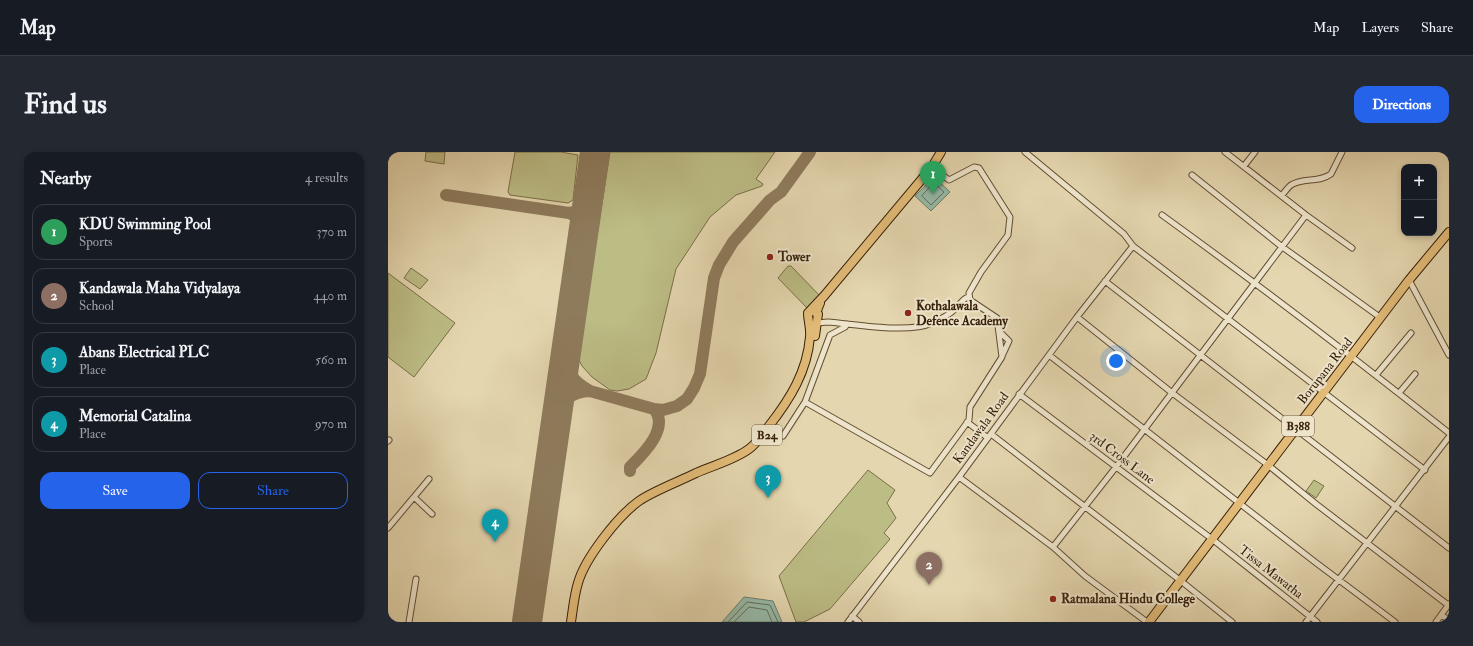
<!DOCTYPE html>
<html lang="en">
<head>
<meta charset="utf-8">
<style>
	body { margin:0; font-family:"IM FELL Double Pica",serif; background:#242831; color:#f1f3f6 }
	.controls { position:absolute; right:12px; top:12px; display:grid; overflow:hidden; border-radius:8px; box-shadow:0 2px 6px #0003 }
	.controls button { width:36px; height:36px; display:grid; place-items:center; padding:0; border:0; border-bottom:1px solid #363941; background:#171b24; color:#f1f3f6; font:20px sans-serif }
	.you { position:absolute; left:728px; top:209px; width:14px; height:14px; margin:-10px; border:3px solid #fff; border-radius:50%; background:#1a73e8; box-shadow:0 0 0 6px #1a73e833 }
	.badge { display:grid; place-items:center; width:26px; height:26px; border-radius:50%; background:#2563eb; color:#fff; font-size:13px; font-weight:700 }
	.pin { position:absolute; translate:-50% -33px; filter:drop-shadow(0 1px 2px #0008) }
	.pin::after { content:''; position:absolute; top:21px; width:14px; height:12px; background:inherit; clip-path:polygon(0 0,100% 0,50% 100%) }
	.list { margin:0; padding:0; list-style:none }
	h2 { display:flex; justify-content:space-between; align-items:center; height:52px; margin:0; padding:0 16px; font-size:17px }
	h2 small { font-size:13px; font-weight:400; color:#9ea1a6 }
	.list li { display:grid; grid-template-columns:26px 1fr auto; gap:12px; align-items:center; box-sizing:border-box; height:56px; margin:0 8px 8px; padding:0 8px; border:1px solid #363941; border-radius:12px }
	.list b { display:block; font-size:15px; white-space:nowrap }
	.list p { margin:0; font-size:13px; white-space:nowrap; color:#9ea1a6 }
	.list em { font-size:13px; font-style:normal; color:#9ea1a6 }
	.actions { display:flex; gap:8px; padding:12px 16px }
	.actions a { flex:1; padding:9px 0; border:1px solid #2563eb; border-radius:12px; text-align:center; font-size:14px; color:#2563eb }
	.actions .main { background:#2563eb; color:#fff }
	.map { position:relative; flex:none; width:1061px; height:470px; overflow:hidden; border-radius:12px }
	header { display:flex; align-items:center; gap:24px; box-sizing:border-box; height:56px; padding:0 20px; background:#171b24; border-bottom:1px solid #363941 }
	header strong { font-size:19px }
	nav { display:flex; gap:22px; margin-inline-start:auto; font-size:14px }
	.intro { display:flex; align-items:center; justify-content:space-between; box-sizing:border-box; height:96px; padding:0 24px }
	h1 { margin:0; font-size:28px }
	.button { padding:10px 18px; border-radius:12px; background:#2563eb; color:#fff; font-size:14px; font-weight:700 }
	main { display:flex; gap:24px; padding:0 24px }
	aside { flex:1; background:#171b24; border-radius:12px; box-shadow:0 2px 6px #0003 }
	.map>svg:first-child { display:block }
</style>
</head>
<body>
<header>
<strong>Map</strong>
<nav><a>Map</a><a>Layers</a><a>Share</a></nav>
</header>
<div class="intro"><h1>Find us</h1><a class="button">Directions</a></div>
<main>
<aside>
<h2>Nearby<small>4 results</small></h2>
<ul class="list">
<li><span class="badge" style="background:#2e9e5b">1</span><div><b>KDU Swimming Pool</b><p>Sports</p></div><em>370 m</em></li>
<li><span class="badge" style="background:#8d6e63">2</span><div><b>Kandawala Maha Vidyalaya</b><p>School</p></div><em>440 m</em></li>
<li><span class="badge" style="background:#0f9aa8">3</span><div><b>Abans Electrical PLC</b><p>Place</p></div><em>560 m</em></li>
<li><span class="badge" style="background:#0f9aa8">4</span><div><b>Memorial Catalina</b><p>Place</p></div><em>970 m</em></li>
</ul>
<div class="actions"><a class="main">Save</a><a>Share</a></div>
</aside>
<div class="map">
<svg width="1061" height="470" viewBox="0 0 1061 470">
	<rect width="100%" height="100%" fill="#e4d6af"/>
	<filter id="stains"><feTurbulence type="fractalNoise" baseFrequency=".005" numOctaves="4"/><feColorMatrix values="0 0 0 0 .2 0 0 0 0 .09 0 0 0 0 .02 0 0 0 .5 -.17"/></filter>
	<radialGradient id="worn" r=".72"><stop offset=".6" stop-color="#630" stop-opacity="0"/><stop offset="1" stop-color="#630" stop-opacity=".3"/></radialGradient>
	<path fill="#bcbc85" stroke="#7a6e48" d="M38,0H57L56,12L37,9Z
		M127,0H173L190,3L185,48L180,51L122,43L120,40Z
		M222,0H387L368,27L375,32L374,34L348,43L322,65L288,117L268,201L258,227L241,237L229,239L222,238L204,225L194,214L190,206Z
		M400,114H403L432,144L419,156L390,126Z
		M23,116L40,128L32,137L16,126Z
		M0,121L67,171L26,225L0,205Z
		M480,318L507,338L499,351L508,366L496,381L502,387L442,457L416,470H408L391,424Z
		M926,328L936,334L928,346L918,339Z"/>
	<path fill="#95b9a8" stroke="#6f7c69" d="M546,25L562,40L543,59L527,44Z
		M356,445L385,449L394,470H334Z"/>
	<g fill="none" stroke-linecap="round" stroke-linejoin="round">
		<path stroke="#666c59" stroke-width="1" d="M546,31L556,40L543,53L534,44Z
			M340,470L359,450L382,453L390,470
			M346,470L361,455L379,458L384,470"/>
		<path stroke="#8e7b5c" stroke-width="12" d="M58,43L181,61C192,59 196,55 201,45
			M181,61C192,65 194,72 195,82
			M178,201C179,221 184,229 202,239
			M168,267C175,248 182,240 202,239L266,257L275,258L289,254L299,247L306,236L312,222L326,126L331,113L345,90L382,48L393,40L422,0
			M242,319V315C255,302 282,276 266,257"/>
		<path stroke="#8e7b5c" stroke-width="30" d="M139,470L207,0"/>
		<defs>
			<path id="street" d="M637,0L736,82L745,94L1037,318
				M837,0L918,63L964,96
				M856,14L867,0
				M804,23L893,94L993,166
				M894,43C897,40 900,35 903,33C915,25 931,31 943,22L954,0
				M774,63C872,134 967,206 1061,281
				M1021,128L1061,203
				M717,129L1061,396
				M689,165L783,240L880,313L928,352L1060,453
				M429,171L440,170C467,172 520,182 544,171C551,168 561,163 567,157C572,153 574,147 580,145
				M611,179L621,189L614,204
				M661,203L927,410L1007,470
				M988,223L1023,181
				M1011,241L1027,222
				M631,242L824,387L929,470
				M417,250L542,321L581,268L582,255L614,205L609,166L582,148L581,141L593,120L620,83L622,65L591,16L586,15L561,28L544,15
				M579,270L600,286
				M603,282L793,429L844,470
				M395,284L417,250L442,183L457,175L459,172
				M0,289L1,288
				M571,325L665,395L697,424L759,470
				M26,345L44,362
				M0,376L41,327
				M665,395L728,315L918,63
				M1053,463L1061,468
				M464,464L471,470
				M21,470L28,427
				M460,470L571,325L689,165L745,94
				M918,470L1061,285
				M1048,470L1061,452"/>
			<path id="primary" d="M427,184L430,162L428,161L432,151
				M183,470C185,457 186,444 190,431C197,406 230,364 251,349C265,339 292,329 308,321C326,313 346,308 361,297C369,291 375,282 381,274C402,247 419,220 422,185C423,176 420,169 420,161L436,144L544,15L553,0
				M761,470L1021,128L1061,80"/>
		</defs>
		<use href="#street" stroke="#624e33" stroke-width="7"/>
		<use href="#primary" stroke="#37200a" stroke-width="10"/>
		<use href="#street" stroke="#ede4cb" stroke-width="5"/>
		<use href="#primary" stroke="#e2bb78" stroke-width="8"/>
	</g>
	<g fill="#8f2418" stroke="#ede4cb" stroke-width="1.5">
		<circle cx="382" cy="105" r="4"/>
		<circle cx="520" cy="161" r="4"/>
		<circle cx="665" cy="447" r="4"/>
	</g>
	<g text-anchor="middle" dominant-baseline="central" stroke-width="4" stroke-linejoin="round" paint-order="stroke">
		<g fill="#ede4cb" stroke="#6e5b44" stroke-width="1">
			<rect x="894" y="264" width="32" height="20" rx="3"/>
			<rect x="364" y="273" width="30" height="20" rx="3"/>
		</g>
		<g font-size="12" font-weight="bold" fill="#37200a">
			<text x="910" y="274">B388</text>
			<text x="379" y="283">B24</text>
		</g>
		<g font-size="13" font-weight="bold" fill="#37200a" stroke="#ede4cb" text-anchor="start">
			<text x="390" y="105">Tower</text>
			<text x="528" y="154">Kothalawala<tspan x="528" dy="15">Defence Academy</tspan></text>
			<text x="673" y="447">Ratmalana Hindu College</text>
		</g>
		<g font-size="13" fill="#37200a" stroke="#ede4cb">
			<text transform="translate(937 219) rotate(-52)">Borupana Road</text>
			<text transform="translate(593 276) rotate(-54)">Kandawala Road</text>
			<text transform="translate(734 306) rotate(37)">3rd Cross Lane</text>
			<text transform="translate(883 420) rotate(38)">Tissa Mawatha</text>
		</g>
	</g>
	<rect width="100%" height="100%" filter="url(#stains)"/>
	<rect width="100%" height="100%" fill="url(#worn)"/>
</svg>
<div class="controls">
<button>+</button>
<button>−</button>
</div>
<div class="you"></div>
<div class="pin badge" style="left:545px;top:42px;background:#2e9e5b">1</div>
<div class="pin badge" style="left:541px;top:433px;background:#8d6e63">2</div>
<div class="pin badge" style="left:380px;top:346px;background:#0f9aa8">3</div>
<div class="pin badge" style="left:107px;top:390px;background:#0f9aa8">4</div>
</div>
</main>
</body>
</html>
